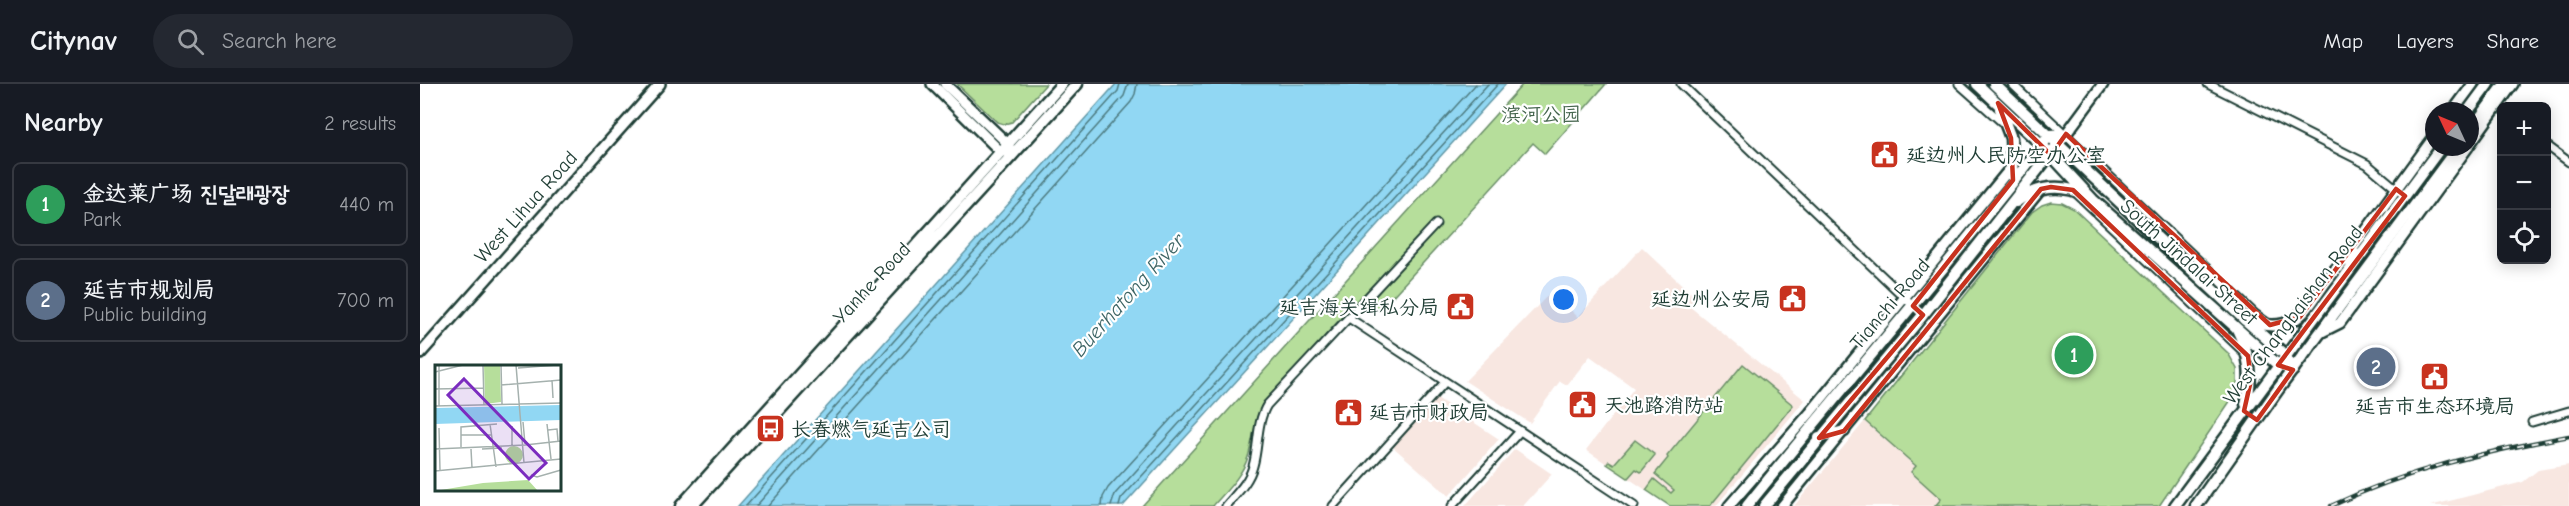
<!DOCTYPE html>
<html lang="en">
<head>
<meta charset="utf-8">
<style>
	body { margin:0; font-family:"Comic Neue","LXGW WenKai TC","Poor Story",sans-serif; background:#242831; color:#f1f3f6 }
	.controls { position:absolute; right:18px; top:18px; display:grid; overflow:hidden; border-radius:9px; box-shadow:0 3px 15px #0003 }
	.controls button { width:54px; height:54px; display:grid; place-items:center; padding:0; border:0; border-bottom:2px solid #363941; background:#171b24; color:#f1f3f6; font:30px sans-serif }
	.compass { position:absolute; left:2005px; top:18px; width:54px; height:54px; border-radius:50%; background:#171b24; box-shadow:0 3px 15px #0003; rotate:314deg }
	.you { position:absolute; left:1144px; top:216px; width:21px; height:21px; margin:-15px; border:4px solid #fff; border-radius:50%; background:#1a73e8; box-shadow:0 0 0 9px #1a73e833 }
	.badge { display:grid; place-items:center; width:39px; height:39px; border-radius:50%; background:#c8321e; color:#fff; font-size:20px; font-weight:700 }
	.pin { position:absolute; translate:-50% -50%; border:3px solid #fff; box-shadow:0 2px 6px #0006 }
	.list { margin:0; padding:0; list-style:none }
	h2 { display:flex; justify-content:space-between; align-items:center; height:78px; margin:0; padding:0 24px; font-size:26px }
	h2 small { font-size:20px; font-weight:400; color:#9ea1a6 }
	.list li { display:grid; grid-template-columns:39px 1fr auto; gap:18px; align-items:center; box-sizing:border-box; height:84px; margin:0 12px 12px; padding:0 12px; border:2px solid #363941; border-radius:9px }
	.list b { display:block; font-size:22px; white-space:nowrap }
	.list p { margin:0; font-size:20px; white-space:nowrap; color:#9ea1a6 }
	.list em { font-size:20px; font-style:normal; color:#9ea1a6 }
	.icon { flex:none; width:33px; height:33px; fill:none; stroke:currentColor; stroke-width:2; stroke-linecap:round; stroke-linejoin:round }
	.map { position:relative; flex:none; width:2149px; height:422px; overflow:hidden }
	header { display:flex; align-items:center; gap:36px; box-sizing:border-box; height:84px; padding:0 30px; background:#171b24; border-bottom:2px solid #363941 }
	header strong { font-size:28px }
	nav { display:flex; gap:33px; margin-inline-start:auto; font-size:21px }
	.search { width:420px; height:54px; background:#242831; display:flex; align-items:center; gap:15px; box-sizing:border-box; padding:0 21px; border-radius:33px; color:#9ea1a6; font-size:22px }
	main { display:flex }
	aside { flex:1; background:#171b24 }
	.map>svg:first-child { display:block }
</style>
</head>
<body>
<header>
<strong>Citynav</strong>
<div class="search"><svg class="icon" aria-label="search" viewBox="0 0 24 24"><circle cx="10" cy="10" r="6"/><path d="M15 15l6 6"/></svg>Search here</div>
<nav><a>Map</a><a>Layers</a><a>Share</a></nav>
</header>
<main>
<aside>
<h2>Nearby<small>2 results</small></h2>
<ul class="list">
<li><span class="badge" style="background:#2e9e5b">1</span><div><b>金达莱广场 진달래광장</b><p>Park</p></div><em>440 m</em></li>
<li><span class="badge" style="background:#5c6f8a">2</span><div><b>延吉市规划局</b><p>Public building</p></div><em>700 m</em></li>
</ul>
</aside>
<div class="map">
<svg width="2149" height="422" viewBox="0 0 2149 422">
	<rect width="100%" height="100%" fill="#fff"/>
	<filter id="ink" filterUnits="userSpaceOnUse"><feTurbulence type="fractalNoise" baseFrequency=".0167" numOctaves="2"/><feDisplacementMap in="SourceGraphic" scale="12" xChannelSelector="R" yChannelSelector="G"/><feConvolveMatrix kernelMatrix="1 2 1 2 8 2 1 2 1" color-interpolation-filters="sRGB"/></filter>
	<g filter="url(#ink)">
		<path fill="#f8e7e1" d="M1222,163L1275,213L1269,222L1385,316L1296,422H1250L1166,366L1214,304L1170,272L1147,301L1140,297L1110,339L1045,297L1131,208L1158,233Z
			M1017,314L1079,355L1029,412L972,362Z
			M1445,337L1496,383L1491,389L1521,415L1515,422H1374Z
			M1095,365L1132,390L1103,422H1045Z
			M2149,381V422H2010L2103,398L2118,386Z"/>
		<path fill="#b6de9b" stroke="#6a8e68" stroke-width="1.5" d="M537,0H626L592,38L584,40L577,38Z
			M1103,0H1186L1125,70L1113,59L959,227L939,214L841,323C834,339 833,356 828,373C822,392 806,407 793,422H722Z
			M1631,118L1642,119L1654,125L1808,269L1817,285V307L1739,422H1515L1521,415L1491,388L1496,382L1445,337L1612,128L1622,121Z
			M1323,280L1373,321L1290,422H1250L1226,406L1234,395L1251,409L1254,406L1235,390L1248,374L1247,372Z
			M1215,356L1235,371L1221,388L1216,385L1208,394L1187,380L1189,377L1194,380Z"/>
		<path fill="#91d7f3" stroke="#6399a7" stroke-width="1.5" d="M696,0H1086L703,422H318Z"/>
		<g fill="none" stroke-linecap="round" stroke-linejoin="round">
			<path stroke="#4d7b80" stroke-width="1.5" d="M326,422L698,7L700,0
				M336,422L704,12L708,0
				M348,422L711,18L715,10L717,0
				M682,422L683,413L688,404L1056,0
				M691,422L695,410L1068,0
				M699,422L701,415L1078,0"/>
			<defs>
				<path id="minor" d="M1261,0L1503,231
					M1539,0L1584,40
					M1592,0L1835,230L1849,240
					M1788,0L1947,80L1985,112
					M2126,61L2149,78
					M1657,110L1825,269
					M929,234L1214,422
					M2112,338L2149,327
					M806,422C816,410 829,398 833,382C839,362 836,339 847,321L1016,140
					M913,422L1025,298
					M1032,422L1100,347"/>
				<path id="tertiary" d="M512,0L580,67L588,69
					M525,0L587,59L591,66
					M2033,27L2053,0
					M1646,50L1683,0
					M2050,60L2093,0
					M1924,177L2014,53
					M1900,249L1920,239L2048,63
					M0,270L240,0
					M1309,422L1390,329L1593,81
					M1362,422L1621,105"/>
				<path id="secondary" d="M1557,0L1622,61L1673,116L1858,281L1873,286
					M1574,0L1825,236L1865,271L1870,280
					M1580,25L1591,54L1593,96
					M1596,118C1616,102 1643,99 1665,111
					M1399,354L1424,347
					M261,422L642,0
					M272,422L657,0
					M1327,422C1427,297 1532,178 1630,51L1646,50
					M1344,422L1503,231L1646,50"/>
				<path id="primary" d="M2048,27L2068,0
					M2050,47L2085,0
					M1825,236C1888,258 1888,209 1923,178C1928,174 1935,172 1941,170
					M1817,245C1830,271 1833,293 1826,320
					M1755,422L2021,63
					M1776,422L1859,304L2038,63"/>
			</defs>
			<use href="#minor" stroke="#1f3d34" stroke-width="11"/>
			<use href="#tertiary" stroke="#1f3d34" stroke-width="14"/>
			<use href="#secondary" stroke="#1f3d34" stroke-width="15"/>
			<use href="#primary" stroke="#1f3d34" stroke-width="15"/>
			<use href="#minor" stroke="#fff" stroke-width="7"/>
			<use href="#tertiary" stroke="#fff" stroke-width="9"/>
			<use href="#secondary" stroke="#fff" stroke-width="10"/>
			<use href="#primary" stroke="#fff" stroke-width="10"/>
			<defs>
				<path id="rail" d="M1911,422C1989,385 2065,368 2149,352"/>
			</defs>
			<use href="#rail" stroke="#1f3d34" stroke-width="4.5"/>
			<use href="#rail" stroke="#fff" stroke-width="2" stroke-dasharray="7" stroke-linecap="butt"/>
		</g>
	</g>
	<path fill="none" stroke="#c8321e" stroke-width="4.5" stroke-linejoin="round" d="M1578,19L1631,71L1646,50L1850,241L1880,233L1976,105L1985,112L1858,281L1873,286L1837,336L1824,327L1831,296L1828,272L1653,106L1631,103L1621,105L1424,347L1399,354L1503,231L1493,222L1593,96L1591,54Z"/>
	<defs>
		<symbol id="civic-square" viewBox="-11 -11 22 22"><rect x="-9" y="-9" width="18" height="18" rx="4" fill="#c8321e" stroke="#fff"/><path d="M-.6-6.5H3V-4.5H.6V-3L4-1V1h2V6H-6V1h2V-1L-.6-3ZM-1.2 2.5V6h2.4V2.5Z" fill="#fff"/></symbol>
		<symbol id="bus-square" viewBox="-11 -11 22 22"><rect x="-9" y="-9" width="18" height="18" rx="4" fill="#c8321e" stroke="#fff"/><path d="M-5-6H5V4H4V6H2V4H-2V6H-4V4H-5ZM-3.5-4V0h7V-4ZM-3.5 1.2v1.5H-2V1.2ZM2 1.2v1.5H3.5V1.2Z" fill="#fff"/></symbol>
	</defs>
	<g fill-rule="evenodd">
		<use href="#civic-square" x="1448" y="54" width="33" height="33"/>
		<use href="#civic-square" x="1356" y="198" width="33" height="33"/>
		<use href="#civic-square" x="1024" y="206" width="33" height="33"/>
		<use href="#civic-square" x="1998" y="276" width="33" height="33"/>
		<use href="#civic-square" x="1146" y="304" width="33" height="33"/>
		<use href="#civic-square" x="912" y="312" width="33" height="33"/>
		<use href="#bus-square" x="334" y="328" width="33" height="33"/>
	</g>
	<g text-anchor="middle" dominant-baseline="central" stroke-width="4.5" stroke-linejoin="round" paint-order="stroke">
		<g font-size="20" fill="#45654e" stroke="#fff">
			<text x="1121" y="30">滨河公园</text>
		</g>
		<g font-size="20" fill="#1f3d34" stroke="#fff" text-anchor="start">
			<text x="1486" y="71">延边州人民防空办公室</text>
			<text x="1351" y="215" text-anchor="end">延边州公安局</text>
			<text x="1019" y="223" text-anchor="end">延吉海关缉私分局</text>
			<text x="1184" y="321">天池路消防站</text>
			<text x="2015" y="322" text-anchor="middle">延吉市生态环境局</text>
			<text x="949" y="328">延吉市财政局</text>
			<text x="371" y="345">长春燃气延吉公司</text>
		</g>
		<g font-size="20" fill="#1f3d34" stroke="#fff">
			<text transform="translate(106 123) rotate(-48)">West Lihua Road</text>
			<text transform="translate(1769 178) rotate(42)">South Jindalai Street</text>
			<text transform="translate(452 199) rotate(-47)">Yanhe Road</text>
			<text transform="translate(1470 220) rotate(-50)">Tianchi Road</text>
			<text transform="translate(1873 231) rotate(-53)">West Changbaishan Road</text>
		</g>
		<g font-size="21" font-style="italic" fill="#3c6464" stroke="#fff">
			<text transform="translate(708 211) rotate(-48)">Buerhatong River</text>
		</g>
	</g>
	<g transform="translate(15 281)">
		<rect width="126" height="126" fill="#fff"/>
		<path d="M49,0H65L66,37L50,39ZM70 90a9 9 0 1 1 18 0a9 9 0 1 1-18 0ZM93,115L103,126H0L48,118Z" fill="#b6de9b"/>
		<path d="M126,40V55L0,59V43Z" fill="#91d7f3"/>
		<path fill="none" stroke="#a5b1ae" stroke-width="1.5" d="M4,0V41V0M48,0L49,40M66,0L67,39M81,0L89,98M83,3L122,0M0,7L28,0M117,15L118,33M66,20L126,15M0,24L49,23M0,41L126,38M88,57L90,79M55,59L61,102M112,59L116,94M77,61V80M4,63L5,106M113,65L122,64L123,76M26,70H57M90,80L126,76M26,82V62L62,59M0,84L90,80M36,84L37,103M47,84L67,83M0,106L126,94M96,110L102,112L126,105"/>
		<path fill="#7b2cbf" fill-opacity="0.15" stroke="#7b2cbf" stroke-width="3" d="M29,14L111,98L94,114L13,30Z"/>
		<rect width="126" height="126" fill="none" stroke="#1f3d34" stroke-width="3"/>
	</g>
</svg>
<div class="controls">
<button>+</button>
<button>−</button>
<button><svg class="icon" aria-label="locate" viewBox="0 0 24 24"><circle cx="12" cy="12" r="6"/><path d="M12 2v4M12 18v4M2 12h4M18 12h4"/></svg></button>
</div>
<svg class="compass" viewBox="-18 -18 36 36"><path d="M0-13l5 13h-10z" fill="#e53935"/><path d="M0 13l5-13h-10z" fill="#9ea1a6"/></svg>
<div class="you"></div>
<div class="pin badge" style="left:1654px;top:271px;background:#2e9e5b">1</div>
<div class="pin badge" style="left:1956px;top:283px;background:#5c6f8a">2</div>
</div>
</main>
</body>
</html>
